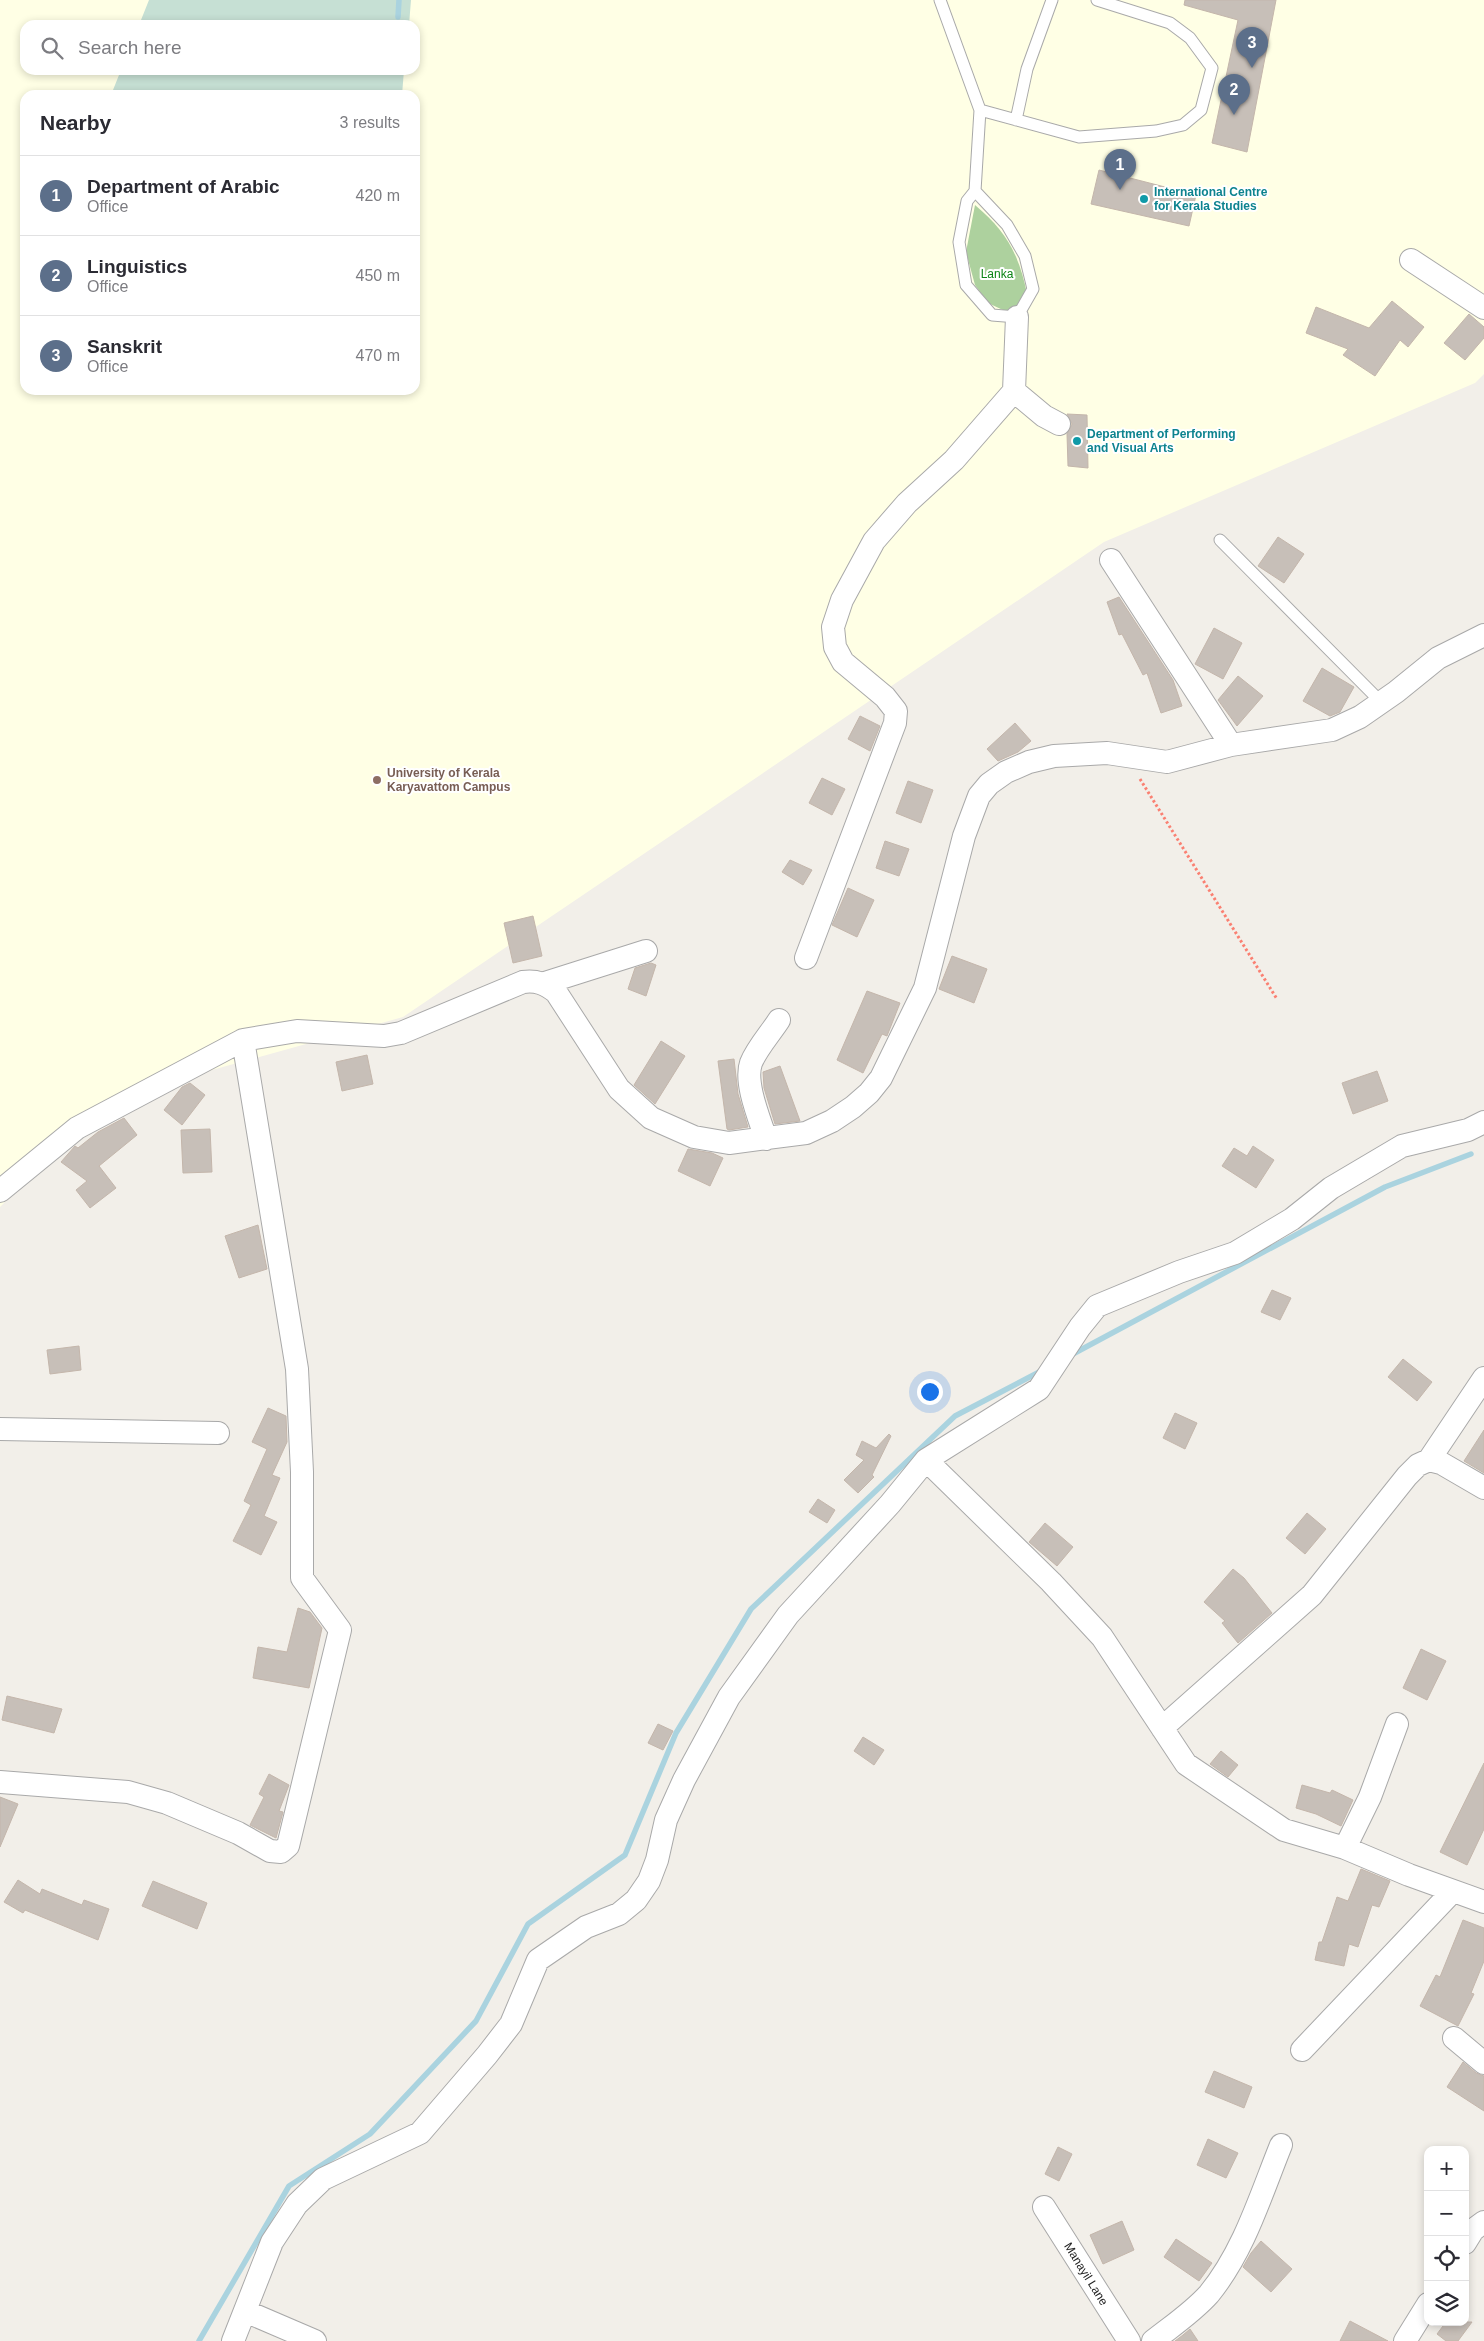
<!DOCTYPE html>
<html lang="en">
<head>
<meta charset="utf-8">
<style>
	body { margin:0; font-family:Arial,sans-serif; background:#f2f2f3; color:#2b2b33 }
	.controls { position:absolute; right:15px; bottom:15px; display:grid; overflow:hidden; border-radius:10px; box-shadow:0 2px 8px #0003 }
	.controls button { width:45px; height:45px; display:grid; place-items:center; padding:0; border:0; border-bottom:1px solid #e1e1e2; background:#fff; color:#2b2b33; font:25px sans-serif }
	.you { position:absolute; left:929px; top:1391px; width:18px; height:18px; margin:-12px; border:4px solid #fff; border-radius:50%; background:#1a73e8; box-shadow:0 0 0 8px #1a73e833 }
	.badge { display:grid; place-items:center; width:32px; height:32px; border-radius:50%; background:#1a73e8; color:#fff; font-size:16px; font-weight:700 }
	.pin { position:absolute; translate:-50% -41px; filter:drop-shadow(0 1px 2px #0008) }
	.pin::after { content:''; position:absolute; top:26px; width:18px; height:15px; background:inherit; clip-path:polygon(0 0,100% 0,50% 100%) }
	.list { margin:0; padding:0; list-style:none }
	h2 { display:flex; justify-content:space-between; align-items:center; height:65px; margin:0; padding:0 20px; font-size:21px }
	h2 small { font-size:16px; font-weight:400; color:#7c7c81 }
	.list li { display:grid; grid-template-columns:32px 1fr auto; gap:15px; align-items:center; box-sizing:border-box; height:80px; padding:0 20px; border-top:1px solid #e1e1e2 }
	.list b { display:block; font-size:19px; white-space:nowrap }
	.list p { margin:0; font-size:16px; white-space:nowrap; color:#7c7c81 }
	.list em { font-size:16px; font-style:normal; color:#7c7c81 }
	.icon { flex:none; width:28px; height:28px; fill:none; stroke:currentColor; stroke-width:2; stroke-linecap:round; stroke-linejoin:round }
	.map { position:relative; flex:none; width:1484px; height:2341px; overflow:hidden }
	.search { position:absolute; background:#fff; box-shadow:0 2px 8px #0003; left:20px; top:20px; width:400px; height:55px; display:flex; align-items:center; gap:12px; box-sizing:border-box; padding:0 18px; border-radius:15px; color:#7c7c81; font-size:19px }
	.panel { position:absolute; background:#fff; box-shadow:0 2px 8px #0003; left:20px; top:90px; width:400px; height:305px; border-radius:15px }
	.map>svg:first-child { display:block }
</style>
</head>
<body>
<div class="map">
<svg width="1484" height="2341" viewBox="0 0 1484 2341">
	<rect width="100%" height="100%" fill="#f2efe9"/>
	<path fill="#ffffe5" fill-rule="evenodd" d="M0,0H1484V374L1475,383L1104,542L403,1017L108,1099L0,1207ZM25,25H415V70H25ZM25,95H415V390H25Z"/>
	<path fill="#add19e" d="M975,205C1006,231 1019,254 1027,294L1016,312L1005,311L988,303L975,285L966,252Z"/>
	<path fill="#c6e0d4" d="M149,0H411L409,25H139Z
		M121,70H404L402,95H111Z"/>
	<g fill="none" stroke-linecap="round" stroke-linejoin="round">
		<path stroke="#aad3df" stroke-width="5.5" d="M398,17L399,0
			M1071,1355L1385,1187L1471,1154
			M199,2341L289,2186L370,2134L476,2021L528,1924L625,1855L676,1733L751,1609L955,1416L1043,1370"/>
	</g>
	<path fill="#c7bfb8" stroke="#c4b6ab" d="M1185,0H1276L1247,152L1212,143L1238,20L1184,5Z
		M1099,170L1196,195L1189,226L1091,204Z
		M1392,301L1424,327L1408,347L1400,340L1375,376L1343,355L1348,349L1306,333L1316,307L1369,328Z
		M1469,314L1484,327V338L1465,360L1444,343Z
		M1067,414L1087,415L1088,468L1068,466L1067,434L1072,424Z
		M1278,537L1304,554L1284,583L1258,566Z
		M1119,597L1173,680L1182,706L1161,713L1147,673L1143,675L1122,634L1119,635L1107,602Z
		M1214,628L1242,643L1223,679L1195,664Z
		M1322,668L1354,687L1340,712L1330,716L1303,701Z
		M1238,676L1263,696L1237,726L1218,700Z
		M860,716L880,726L870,751L848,739Z
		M1015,723L1031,741L1018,752L998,761L987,749Z
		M822,778L845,789L832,815L809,803Z
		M908,781L933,790L921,823L896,813Z
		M885,841L909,849L899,876L876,868Z
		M790,860L812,870L803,885L782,872Z
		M848,888L874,900L857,937L832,925Z
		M533,916L542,956L513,963L504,923Z
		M952,956L987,969L974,1003L939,989Z
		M651,963L656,965L646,996L628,989L635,968Z
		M867,991L900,1003L887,1036L882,1034L863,1073L837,1060Z
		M661,1041L685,1056L655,1104L634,1085Z
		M367,1055L373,1084L342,1091L336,1062Z
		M734,1059L738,1094L748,1127L729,1130L727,1129L718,1061Z
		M780,1066L800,1121L775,1124L764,1088L763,1072Z
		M1377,1071L1388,1101L1353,1114L1342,1083Z
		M190,1083L205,1095L182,1125L164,1110L182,1087Z
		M124,1118L137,1135L99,1166L116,1188L90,1208L76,1190L87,1181L61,1162L75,1146L78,1148L98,1132Z
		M210,1129L212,1172L183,1173L181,1130Z
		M1253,1146L1274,1160L1256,1188L1222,1166L1234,1148L1247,1156Z
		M688,1149L712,1153L723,1158L710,1186L678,1171Z
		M258,1225L267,1269L239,1278L225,1236Z
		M1272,1290L1291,1298L1280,1320L1261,1312Z
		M79,1346L81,1370L50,1374L47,1350Z
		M1403,1359L1432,1382L1417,1401L1388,1377Z
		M268,1408L286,1416L287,1442L272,1475L280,1478L264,1516L277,1522L261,1555L233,1541L251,1505L244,1501L267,1449L252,1442Z
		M1175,1413L1197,1423L1185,1449L1163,1438Z
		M1484,1430V1473L1464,1461Z
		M889,1434L891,1436L872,1475L874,1477L858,1493L844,1480L864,1460L856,1455L862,1441L876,1448Z
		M818,1499L835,1510L827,1523L809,1512Z
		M1307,1513L1326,1529L1305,1554L1286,1538Z
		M1045,1523L1073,1547L1057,1566L1029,1542Z
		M1233,1569L1244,1578L1272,1613L1238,1643L1222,1623L1225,1621L1204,1602Z
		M298,1608L310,1612L322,1628L309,1688L253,1678L258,1647L287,1652Z
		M1421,1649L1446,1661L1427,1700L1403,1688Z
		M7,1696L62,1709L54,1733L2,1720Z
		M658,1724L673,1731L663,1750L648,1743Z
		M863,1737L884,1750L874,1765L854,1751Z
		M1221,1751L1238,1765L1228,1777L1210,1764Z
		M1484,1763V1829L1467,1865L1440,1852Z
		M269,1774L289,1785L279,1811L283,1812L276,1838L250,1825L264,1797L259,1794Z
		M1302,1785L1330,1793L1332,1790L1353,1800L1341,1826L1316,1814L1296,1808Z
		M0,1797L18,1804L0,1847Z
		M1361,1869L1390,1881L1379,1907L1372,1905L1358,1947L1349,1944L1344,1966L1315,1960L1319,1942H1322L1337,1897L1348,1901Z
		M18,1880L40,1894L42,1889L82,1905L84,1900L109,1909L98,1940L25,1910L23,1913L4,1902Z
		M153,1881L207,1903L197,1929L142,1906Z
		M1463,1920L1484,1928V1961L1471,1993L1474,1994L1458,2026L1420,2006L1436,1975L1440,1977Z
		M1463,2062L1476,2073L1484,2076V2111L1447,2087Z
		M1214,2071L1252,2087L1244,2108L1205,2092Z
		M1208,2139L1238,2153L1226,2178L1197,2165Z
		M1058,2147L1072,2154L1059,2181L1045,2174Z
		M1122,2221L1134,2250L1103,2264L1090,2235Z
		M1176,2239L1212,2263L1199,2281L1164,2257Z
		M1261,2241L1292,2269L1271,2292L1243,2267L1251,2253Z
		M1350,2321L1388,2341H1340Z
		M1446,2322H1472L1458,2341H1446L1437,2334Z
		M1190,2329L1198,2341H1175L1183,2335Z"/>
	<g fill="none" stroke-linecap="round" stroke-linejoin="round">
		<defs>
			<path id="lane" d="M940,0L980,110L975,191L967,201L959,242L966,285L992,315L1017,317L1033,289L1025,256L1007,225L975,191
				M980,110L1079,137L1156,131L1183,125L1201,110L1212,68L1190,38L1170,23L1097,0
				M1016,120L1027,69L1052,0
				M1220,540L1381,702"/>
			<path id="street" d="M1411,260L1484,308
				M1014,391L1044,416L1059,424
				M1111,560L1231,745
				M806,958L895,723L896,711L885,697L843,662L835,647L833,627L842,600L874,541L907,503L954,460L1014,391L1017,317
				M545,983L646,951
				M766,1139C760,1120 744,1083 751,1063C757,1048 770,1034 779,1020
				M0,1191L77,1128L243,1040L297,1031L384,1036L401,1033L523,982C537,980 545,984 556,992L619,1089L651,1118L694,1137L729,1143L806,1133L832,1121L853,1107L869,1093L881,1078L925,988L964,836L979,796L989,784L1006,772L1029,762L1054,756L1107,753L1167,762L1231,745L1332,730L1360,717L1396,692L1438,658L1484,635
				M0,1429L218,1433
				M926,1460L1051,1582L1102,1637L1186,1764L1284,1830L1345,1848L1409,1875L1484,1902
				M1429,1460L1484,1378
				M1162,1728L1312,1595L1407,1476L1418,1465L1429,1460L1441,1463L1484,1488
				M0,1782L128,1792L167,1803L238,1833L270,1851L281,1852L288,1846L340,1630L302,1578V1472L297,1369L243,1040
				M1345,1848L1370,1797L1397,1724
				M1454,2038L1484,2063
				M1302,2050L1452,1892
				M1044,2207L1129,2341
				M1465,2243L1473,2230L1484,2222
				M245,2311L315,2341
				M233,2341L272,2242L297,2204L323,2179L420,2133L487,2055L511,2024L538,1960L586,1927L619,1914L636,1900L649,1881L657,1860L666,1820L684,1780L729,1697L788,1615L890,1504L926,1460L1039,1389L1080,1327L1097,1306L1179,1272L1235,1253L1292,1219L1331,1188L1402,1146L1468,1130L1484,1122
				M1153,2341C1172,2326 1193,2312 1209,2294C1244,2251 1260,2197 1281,2145
				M1405,2341L1428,2304"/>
		</defs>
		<use href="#lane" stroke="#a9a9a9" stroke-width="13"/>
		<use href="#street" stroke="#a9a9a9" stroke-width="24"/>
		<path stroke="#fa8072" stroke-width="3" stroke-dasharray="2.5 2.5" stroke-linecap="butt" d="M1140,779L1277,999"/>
		<use href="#lane" stroke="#fff" stroke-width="11"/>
		<use href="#street" stroke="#fff" stroke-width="22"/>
	</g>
	<g fill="#0f9aa8" stroke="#fff" stroke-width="2">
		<circle cx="1144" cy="199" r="5"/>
		<circle cx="1077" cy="441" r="5"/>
	</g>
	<circle fill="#8d6e63" stroke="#fff" stroke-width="2" cx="377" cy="780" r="5"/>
	<g text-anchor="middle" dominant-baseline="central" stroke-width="4" stroke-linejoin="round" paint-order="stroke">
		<g font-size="12" font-weight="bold" fill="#0d838f" stroke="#fff" text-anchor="start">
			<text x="1154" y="192">International Centre<tspan x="1154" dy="14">for Kerala Studies</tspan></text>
			<text x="1087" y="434">Department of Performing<tspan x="1087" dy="14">and Visual Arts</tspan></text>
		</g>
		<g font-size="12" fill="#0c8416" stroke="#fff">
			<text x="997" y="274">Lanka</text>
		</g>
		<g font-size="12" font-weight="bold" fill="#785e54" stroke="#fff" text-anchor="start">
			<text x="387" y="773">University of Kerala<tspan x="387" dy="14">Karyavattom Campus</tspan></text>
		</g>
		<g font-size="12" fill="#222" stroke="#fff">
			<text transform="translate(1086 2274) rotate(58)">Manayil Lane</text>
		</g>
	</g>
</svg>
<div class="controls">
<button>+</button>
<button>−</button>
<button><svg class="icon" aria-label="locate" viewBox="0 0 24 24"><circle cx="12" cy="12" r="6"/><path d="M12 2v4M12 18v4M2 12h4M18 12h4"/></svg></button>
<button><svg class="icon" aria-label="layers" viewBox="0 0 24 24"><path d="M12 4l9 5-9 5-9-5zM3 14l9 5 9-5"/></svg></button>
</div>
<div class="you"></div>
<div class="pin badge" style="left:1120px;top:190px;background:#5c6f8a">1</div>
<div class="pin badge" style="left:1234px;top:115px;background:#5c6f8a">2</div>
<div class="pin badge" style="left:1252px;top:68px;background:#5c6f8a">3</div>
<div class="search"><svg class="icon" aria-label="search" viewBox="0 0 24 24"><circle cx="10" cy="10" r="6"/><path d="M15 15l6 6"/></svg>Search here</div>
<section class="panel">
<h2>Nearby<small>3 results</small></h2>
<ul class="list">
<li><span class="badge" style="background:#5c6f8a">1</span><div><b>Department of Arabic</b><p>Office</p></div><em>420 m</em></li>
<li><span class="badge" style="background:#5c6f8a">2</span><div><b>Linguistics</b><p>Office</p></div><em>450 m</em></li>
<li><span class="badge" style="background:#5c6f8a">3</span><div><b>Sanskrit</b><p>Office</p></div><em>470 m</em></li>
</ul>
</section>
</div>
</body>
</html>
